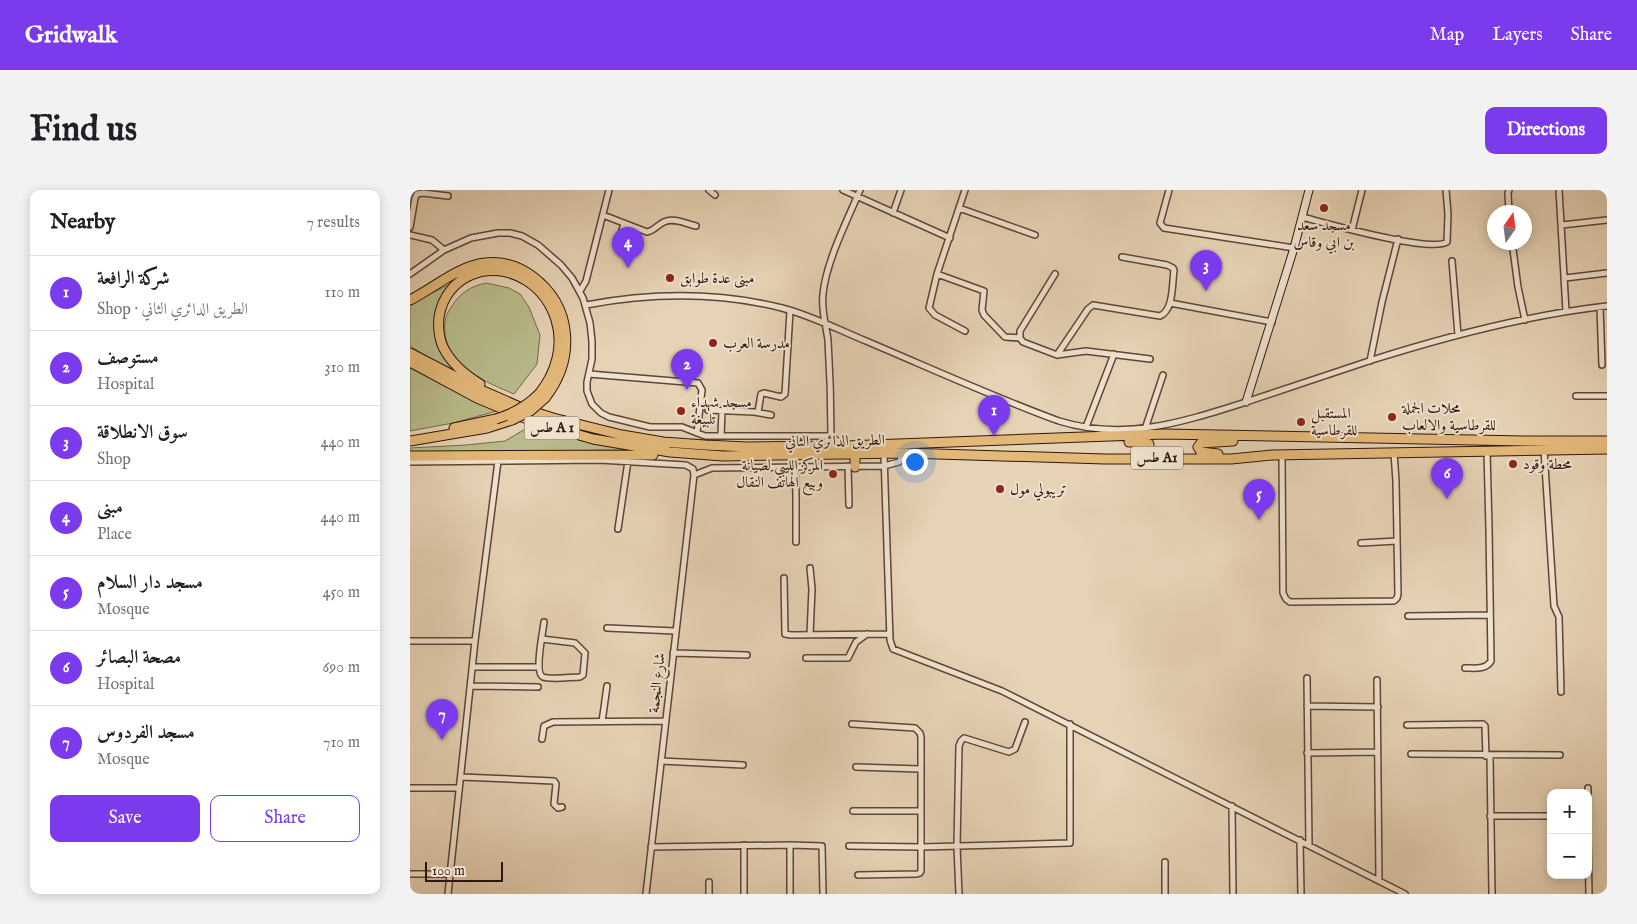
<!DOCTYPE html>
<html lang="en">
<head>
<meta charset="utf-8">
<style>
	body { margin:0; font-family:"IM FELL English",Amiri,serif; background:#f2f2f2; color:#202124 }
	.controls { position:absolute; right:15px; bottom:15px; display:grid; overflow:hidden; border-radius:10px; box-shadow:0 2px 12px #0003 }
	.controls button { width:45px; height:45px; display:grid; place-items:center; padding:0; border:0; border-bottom:1px solid #e0e0e0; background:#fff; color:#202124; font:25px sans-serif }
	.compass { position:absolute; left:1077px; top:15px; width:45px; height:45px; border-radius:50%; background:#fff; box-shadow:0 2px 12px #0003; rotate:14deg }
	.scale { position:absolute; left:15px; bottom:12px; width:78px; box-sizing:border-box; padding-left:5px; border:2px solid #30170c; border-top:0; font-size:14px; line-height:18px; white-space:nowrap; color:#30170c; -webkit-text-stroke:4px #efe2cf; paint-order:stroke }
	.you { position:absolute; left:504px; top:271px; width:18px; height:18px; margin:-12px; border:4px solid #fff; border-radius:50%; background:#1a73e8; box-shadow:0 0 0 8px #1a73e833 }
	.badge { display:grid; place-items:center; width:32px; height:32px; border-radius:50%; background:#7c3aed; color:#fff; font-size:16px; font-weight:700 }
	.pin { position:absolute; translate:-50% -41px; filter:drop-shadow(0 1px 2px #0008) }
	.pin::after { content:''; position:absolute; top:26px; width:18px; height:15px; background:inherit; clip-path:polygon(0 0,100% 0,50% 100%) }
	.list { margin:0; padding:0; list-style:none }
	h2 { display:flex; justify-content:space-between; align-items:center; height:65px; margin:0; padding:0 20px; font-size:21px }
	h2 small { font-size:16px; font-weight:400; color:#757577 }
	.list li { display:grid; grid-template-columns:32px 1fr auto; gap:15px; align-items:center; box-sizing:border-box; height:75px; padding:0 20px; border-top:1px solid #e0e0e0 }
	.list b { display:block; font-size:19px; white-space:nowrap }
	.list p { margin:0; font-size:16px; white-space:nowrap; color:#757577 }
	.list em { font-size:16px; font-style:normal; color:#757577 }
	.actions { display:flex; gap:10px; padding:15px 20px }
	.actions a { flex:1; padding:11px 0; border:1px solid #7c3aed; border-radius:10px; text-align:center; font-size:18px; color:#7c3aed }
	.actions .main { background:#7c3aed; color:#fff }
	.map { position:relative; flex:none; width:1197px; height:704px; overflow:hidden; border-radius:10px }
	header { display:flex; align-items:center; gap:30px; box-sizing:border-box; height:70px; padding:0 25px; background:#7c3aed; color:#fff }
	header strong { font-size:24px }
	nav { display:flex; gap:28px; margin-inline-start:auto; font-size:18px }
	.intro { display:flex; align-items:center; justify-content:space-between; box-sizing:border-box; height:120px; padding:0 30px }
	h1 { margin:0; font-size:35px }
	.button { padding:12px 22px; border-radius:10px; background:#7c3aed; color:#fff; font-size:18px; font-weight:700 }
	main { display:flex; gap:30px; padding:0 30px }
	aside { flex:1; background:#fff; border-radius:10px; box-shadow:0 2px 12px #0003 }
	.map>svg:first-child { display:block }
</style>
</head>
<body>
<header>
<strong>Gridwalk</strong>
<nav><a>Map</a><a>Layers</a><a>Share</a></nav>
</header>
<div class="intro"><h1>Find us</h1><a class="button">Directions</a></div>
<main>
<aside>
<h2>Nearby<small>7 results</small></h2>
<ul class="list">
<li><span class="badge">1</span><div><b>شركة الرافعة</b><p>Shop · الطريق الدائري الثاني</p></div><em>110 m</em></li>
<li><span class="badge">2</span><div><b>مستوصف</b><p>Hospital</p></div><em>310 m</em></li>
<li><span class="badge">3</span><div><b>سوق الانطلاقة</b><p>Shop</p></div><em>440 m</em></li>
<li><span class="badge">4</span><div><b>مبنى</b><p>Place</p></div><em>440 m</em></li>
<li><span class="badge">5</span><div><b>مسجد دار السلام</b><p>Mosque</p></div><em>450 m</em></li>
<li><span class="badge">6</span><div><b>مصحة البصائر</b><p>Hospital</p></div><em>690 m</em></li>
<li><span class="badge">7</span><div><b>مسجد الفردوس</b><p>Mosque</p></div><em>710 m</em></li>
</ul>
<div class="actions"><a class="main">Save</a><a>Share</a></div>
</aside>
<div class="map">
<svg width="1197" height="704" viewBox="0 0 1197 704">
	<rect width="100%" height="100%" fill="#e6d2b5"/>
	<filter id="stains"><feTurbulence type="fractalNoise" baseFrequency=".004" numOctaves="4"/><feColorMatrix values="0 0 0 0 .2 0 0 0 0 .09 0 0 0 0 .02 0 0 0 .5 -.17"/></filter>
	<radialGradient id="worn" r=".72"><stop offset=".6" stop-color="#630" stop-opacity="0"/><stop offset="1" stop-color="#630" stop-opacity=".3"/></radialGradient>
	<path fill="#b9bb8b" stroke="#74694c" d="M42,93L35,101L29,153L56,187L24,171L0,156V114Z
		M76,93L99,98L110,104L119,117L130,145L127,174L104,204C78,193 39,178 35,144C34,131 35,126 42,116C50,103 61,96 76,93Z
		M0,178L87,221L43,233L0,241Z
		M122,235L215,260L0,262V258L56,255L95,251Z"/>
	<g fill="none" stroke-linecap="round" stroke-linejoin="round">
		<defs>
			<path id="street" d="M299,0L305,5
				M433,0L540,48
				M759,0L750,33L754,38L884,58
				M1099,0L1098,3L1099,22
				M1149,0L1156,121
				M549,18L625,45
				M483,23L491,0
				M193,25L237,42C244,41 247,35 254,32C263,27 277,34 286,36
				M892,27C916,33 1020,63 1037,52L1038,24L1036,0
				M1152,35L1197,30
				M0,37L5,8L7,4L13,3L38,6
				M942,40L952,0
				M0,45L22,50L34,60
				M1102,52L1108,97L1115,130
				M211,62C208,52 211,43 214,34
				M1042,71L1048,145
				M0,84L34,60L61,48L88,43H100L112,46L128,55L151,75L162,88L173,108L180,133L182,151V169L177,192V201L182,214L191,223L199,227L240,237H272L295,246H421L432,255
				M527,84L574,101L572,120L574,125L595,147L610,148L613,152L647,165L676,161L740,169
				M1155,88L1197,83
				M170,101L176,91L199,0
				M760,113L862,132
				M176,115C240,103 308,102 372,118C400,125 429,140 456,151C520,178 583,207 649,231C714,251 770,233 833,213C876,199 919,184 962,170C1038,146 1117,125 1197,116
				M1190,117L1192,175
				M555,141L525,125L519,118L527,84L555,0
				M610,148V141L645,84
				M647,165L678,119L683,115L750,126C764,120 762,93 764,80L763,78L757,75L712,67
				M960,171L972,112L988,49
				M179,184L288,193L292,200L287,243
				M1166,206H1197
				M298,220L344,222L361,225
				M348,222L351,204L354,203L371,207L375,204L380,121
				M676,237L704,164
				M735,239L753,185
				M311,246L312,221
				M412,256L421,246C421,214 420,182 418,150C416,135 411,120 413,104C416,72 437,31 450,0
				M1134,260L1144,416L1149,427L1151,502
				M474,264L480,450L483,459L592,501L995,704
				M872,265L873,403L876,409L880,412L984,411L987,408L988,404L986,291L984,263
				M0,272L189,270L276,275L283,279L284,285L236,704
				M438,276L439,315
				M385,277L386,305V352
				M284,285L302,278L474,276L489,272L495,263
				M208,339L218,271
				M951,353L987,351
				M374,388L375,444L381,445L480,444
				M998,426L1080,425
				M197,438L265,441
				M400,445L402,399L400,378
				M132,449L165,453L175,463L173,485L170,487C161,487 141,490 133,487C124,483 133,442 134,432
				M0,451H65
				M263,463L337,465
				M396,468H438L446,452L457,444
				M63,477H129
				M1055,478C1064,478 1076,480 1081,471L1079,339L1077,261
				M897,488L899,655
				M967,490L969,691
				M61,496L128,497
				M897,516L968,517
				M192,532L197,496
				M442,534L505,538L510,543L511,547V681L510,683L507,684L448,685
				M997,535L1073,534L1075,536L1076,566
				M132,549L134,536L143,532L256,531
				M897,563L968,562
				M1001,564L1150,565
				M1080,566L1082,704
				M251,571L333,575
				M446,577L510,579
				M51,587L144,591L146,594L144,614L148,618L152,617
				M0,598H49
				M1178,598V603
				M822,616L823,704
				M443,621H510
				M1080,626H1141
				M1178,649L1179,704
				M890,650L891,704
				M439,656L511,657L660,653V534
				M241,657L380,655L412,656L413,704
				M755,672V704
				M0,684H40
				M299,692V704
				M38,704L65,451L88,271
				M334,704V655
				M380,704V655
				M549,704L547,656L549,556L551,551L554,548L599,562L605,559L615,532"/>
			<path id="secondary" d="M836,212L884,58L899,0"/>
			<path id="highway" d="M0,110C24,98 48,76 75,73C92,71 108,76 122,86C164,117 165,170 135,208
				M0,163L69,199L112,218L143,228L212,245L253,252L295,255L337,257L435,256L754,244L1114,251H1197
				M0,172L67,208L124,232L183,249L260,262L313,266L495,263L695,269H821L863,265L1197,259
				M70,194C55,185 41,173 33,157C29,148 28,137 29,127C36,84 82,68 117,91C131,100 141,114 146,130C154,156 146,183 129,204
				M44,238L86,229
				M0,251L77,238L102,230
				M719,252H736L739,254V259L737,262L727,263
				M445,264V277
				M808,264L791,262L788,257L791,253L823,251
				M0,266L243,265"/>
		</defs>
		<use href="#street" stroke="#5e4636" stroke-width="8"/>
		<use href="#secondary" stroke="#30170c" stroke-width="9"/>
		<use href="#highway" stroke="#30170c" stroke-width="11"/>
		<use href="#street" stroke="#efe2cf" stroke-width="5"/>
		<use href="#secondary" stroke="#efe2cf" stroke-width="7"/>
		<use href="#highway" stroke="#e3b97a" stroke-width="9"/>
		<defs>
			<path id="highway-bridge" d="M86,229C103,224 116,217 129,204
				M102,230L120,221L135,208"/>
		</defs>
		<use href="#highway-bridge" stroke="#30170c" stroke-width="11" stroke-linecap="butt"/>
		<use href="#highway-bridge" stroke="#e3b97a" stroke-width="9"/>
	</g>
	<g fill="#8f2418" stroke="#efe2cf" stroke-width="2">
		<circle cx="914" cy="18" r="5"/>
		<circle cx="260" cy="88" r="5"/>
		<circle cx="303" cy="153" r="5"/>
		<circle cx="271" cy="221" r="5"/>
		<circle cx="982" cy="227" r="5"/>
		<circle cx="891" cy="232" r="5"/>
		<circle cx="1103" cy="274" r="5"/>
		<circle cx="423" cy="284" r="5"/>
		<circle cx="590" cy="299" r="5"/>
	</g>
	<g text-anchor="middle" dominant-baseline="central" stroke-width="4" stroke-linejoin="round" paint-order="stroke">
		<g fill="#efe2cf" stroke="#695446" stroke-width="1">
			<rect x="114.5" y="226.5" width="55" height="23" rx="4"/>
			<rect x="721" y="256.5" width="52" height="23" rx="4"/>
		</g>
		<g font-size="14" font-weight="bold" fill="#30170c">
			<text x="142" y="238">طس A 1</text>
			<text x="747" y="268">طس A1</text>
		</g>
		<g font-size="15" fill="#30170c" stroke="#efe2cf" text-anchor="start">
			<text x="914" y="35" text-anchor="middle">مسجد سعد<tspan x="914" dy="17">بن ابي وقاس</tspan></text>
			<text x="270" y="88">مبنى عدة طوابق</text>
			<text x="313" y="153">مدرسة العرب</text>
			<text x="281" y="212">مسجد شهداء<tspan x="281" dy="17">تلبيغة</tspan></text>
			<text x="992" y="218">محلات الجملة<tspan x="992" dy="17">للقرطاسية والالعاب</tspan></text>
			<text x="901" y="223">المستقبل<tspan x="901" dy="17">للقرطاسية</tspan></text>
			<text x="1113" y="274">محطة وقود</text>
			<text x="413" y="275" text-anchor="end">المركز الليبي لصيانة<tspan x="413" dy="17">وبيع الهاتف النقال</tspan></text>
			<text x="600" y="299">تريبولي مول</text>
		</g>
		<g font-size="15" fill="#30170c" stroke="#efe2cf">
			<text transform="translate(425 251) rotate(-1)">الطريق الدائري الثاني</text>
			<text transform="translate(247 493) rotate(-84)">شارع النجمة</text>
		</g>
	</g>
	<rect width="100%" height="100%" filter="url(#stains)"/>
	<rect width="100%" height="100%" fill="url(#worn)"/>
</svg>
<div class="controls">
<button>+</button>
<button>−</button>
</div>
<svg class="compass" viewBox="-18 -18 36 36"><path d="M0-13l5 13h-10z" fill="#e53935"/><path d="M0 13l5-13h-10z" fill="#757577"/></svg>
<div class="scale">100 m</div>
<div class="you"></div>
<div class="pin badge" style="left:584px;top:246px">1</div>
<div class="pin badge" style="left:277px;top:200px">2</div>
<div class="pin badge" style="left:796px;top:101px">3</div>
<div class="pin badge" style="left:218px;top:78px">4</div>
<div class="pin badge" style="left:849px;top:330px">5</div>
<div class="pin badge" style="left:1037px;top:309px">6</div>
<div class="pin badge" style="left:32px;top:550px">7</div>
</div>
</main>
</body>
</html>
